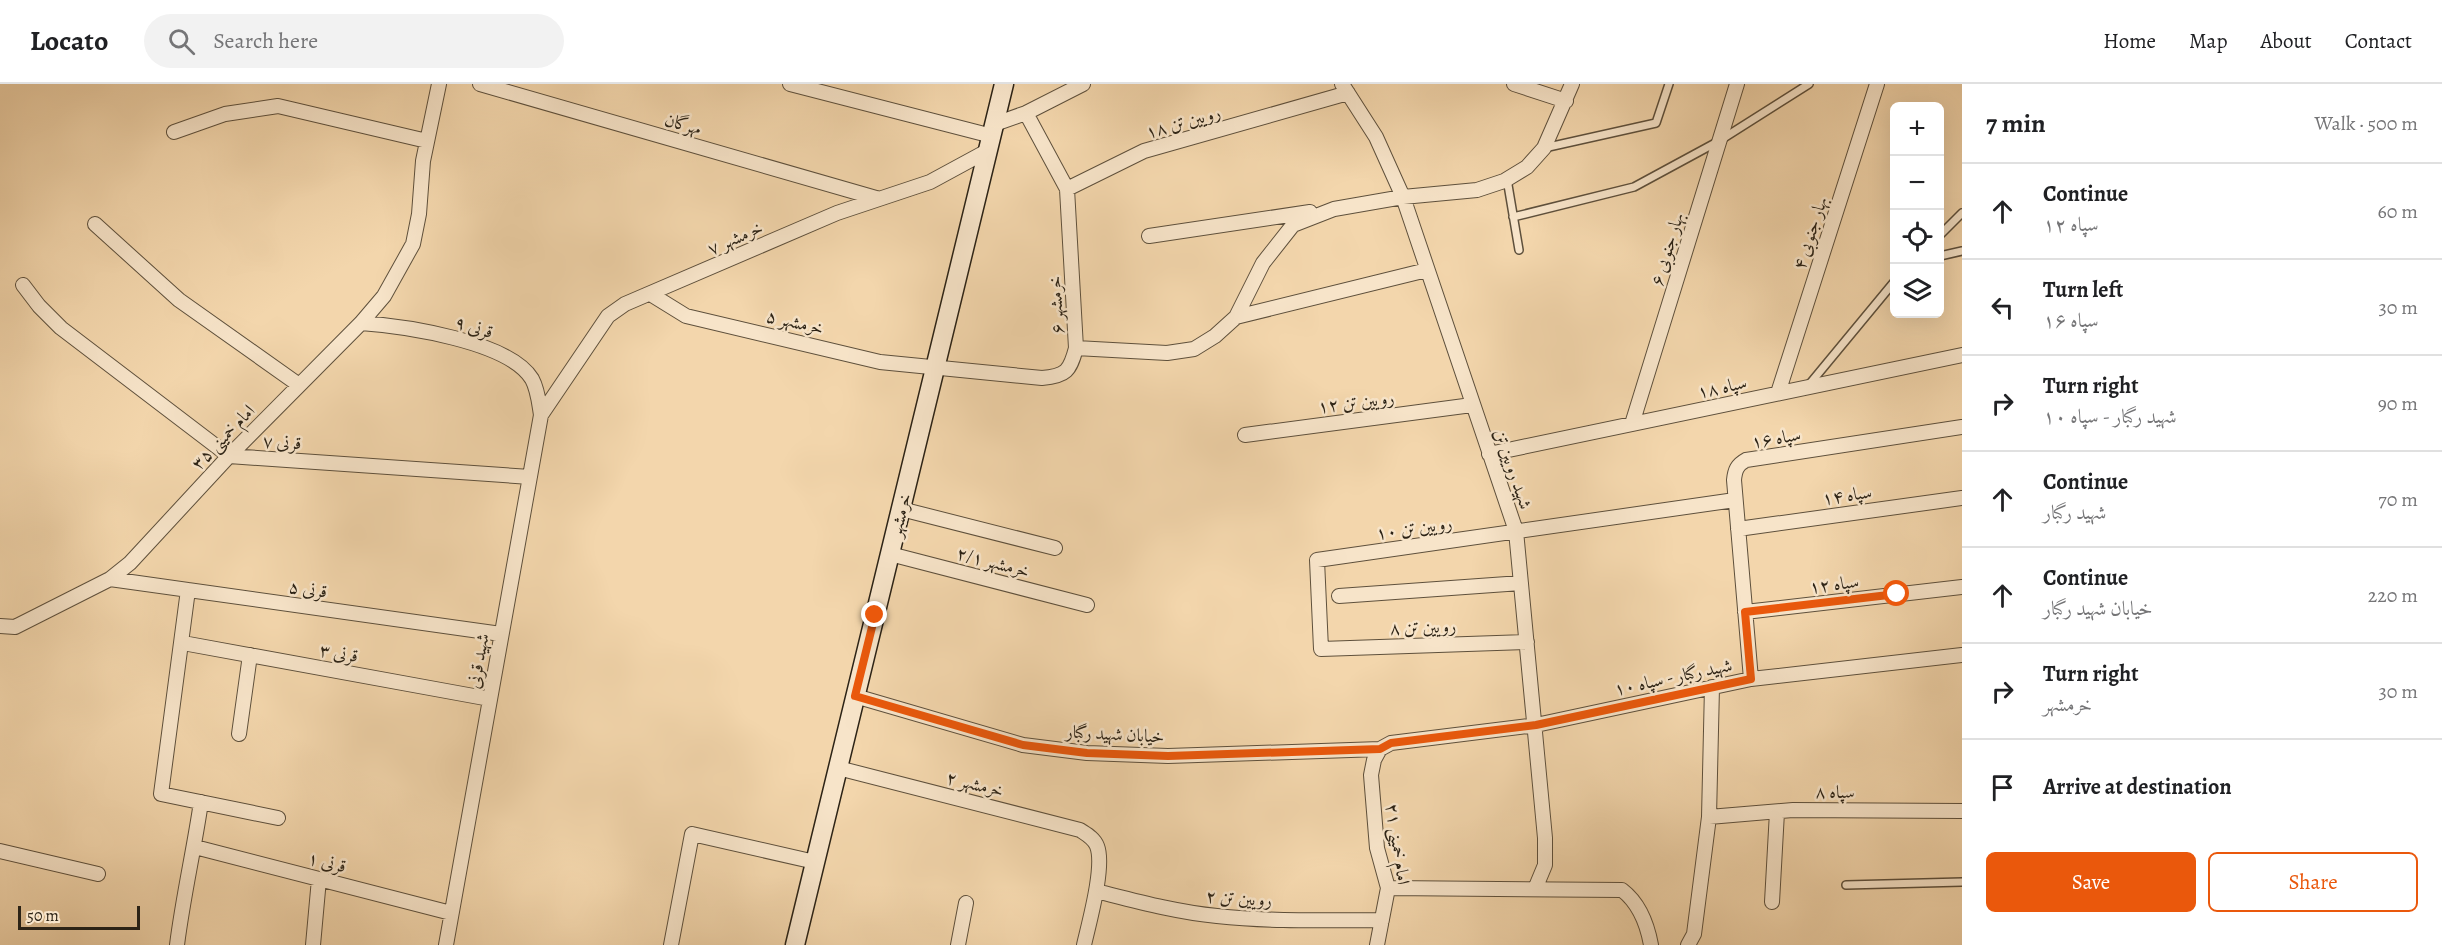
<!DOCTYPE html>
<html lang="en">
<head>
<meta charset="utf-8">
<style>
	body { margin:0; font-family:Alegreya,Amiri,serif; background:#f2f2f2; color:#202124 }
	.controls { position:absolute; right:18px; top:18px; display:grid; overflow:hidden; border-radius:9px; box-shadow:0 6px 24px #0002 }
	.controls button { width:54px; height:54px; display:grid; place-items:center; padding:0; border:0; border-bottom:2px solid #e0e0e0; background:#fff; color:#202124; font:30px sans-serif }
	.scale { position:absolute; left:18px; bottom:15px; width:122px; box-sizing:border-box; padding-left:6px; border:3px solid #2c2316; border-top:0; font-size:16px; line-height:21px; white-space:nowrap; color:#2c2316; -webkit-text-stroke:4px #f7e4c9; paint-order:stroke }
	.stop { position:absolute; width:18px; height:18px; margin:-14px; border:4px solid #ea580c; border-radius:50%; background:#fff }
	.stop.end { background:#ea580c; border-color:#fff; box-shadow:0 2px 6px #0008 }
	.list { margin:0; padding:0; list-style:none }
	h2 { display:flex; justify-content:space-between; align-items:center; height:78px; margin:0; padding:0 24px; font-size:26px }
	h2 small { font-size:20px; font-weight:400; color:#757577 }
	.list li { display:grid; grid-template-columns:39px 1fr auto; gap:18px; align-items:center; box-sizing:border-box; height:96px; padding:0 24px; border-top:2px solid #e0e0e0 }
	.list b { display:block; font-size:22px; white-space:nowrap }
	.list p { margin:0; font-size:20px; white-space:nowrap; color:#757577 }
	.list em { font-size:20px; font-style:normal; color:#757577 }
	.actions { display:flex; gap:12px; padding:18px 24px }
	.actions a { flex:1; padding:14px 0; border:2px solid #ea580c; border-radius:9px; text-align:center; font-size:21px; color:#ea580c }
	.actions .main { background:#ea580c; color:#fff }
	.icon { flex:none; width:33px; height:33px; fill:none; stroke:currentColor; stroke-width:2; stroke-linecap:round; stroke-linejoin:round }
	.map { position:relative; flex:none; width:1962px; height:861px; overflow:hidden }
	header { display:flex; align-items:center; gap:36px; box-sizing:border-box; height:84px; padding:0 30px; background:#fff; border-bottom:2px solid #e0e0e0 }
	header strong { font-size:28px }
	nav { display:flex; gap:33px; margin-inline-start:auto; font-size:21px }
	.search { width:420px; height:54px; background:#f2f2f2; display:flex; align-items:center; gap:15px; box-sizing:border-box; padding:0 21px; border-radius:33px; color:#757577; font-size:22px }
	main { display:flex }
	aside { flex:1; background:#fff }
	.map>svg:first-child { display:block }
</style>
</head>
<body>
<header>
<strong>Locato</strong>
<div class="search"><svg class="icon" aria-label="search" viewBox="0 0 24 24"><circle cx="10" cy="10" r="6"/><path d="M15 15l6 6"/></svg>Search here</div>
<nav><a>Home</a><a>Map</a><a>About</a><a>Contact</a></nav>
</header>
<main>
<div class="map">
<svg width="1962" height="861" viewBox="0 0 1962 861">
	<rect width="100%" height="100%" fill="#f3d6ac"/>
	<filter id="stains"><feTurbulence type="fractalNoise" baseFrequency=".00333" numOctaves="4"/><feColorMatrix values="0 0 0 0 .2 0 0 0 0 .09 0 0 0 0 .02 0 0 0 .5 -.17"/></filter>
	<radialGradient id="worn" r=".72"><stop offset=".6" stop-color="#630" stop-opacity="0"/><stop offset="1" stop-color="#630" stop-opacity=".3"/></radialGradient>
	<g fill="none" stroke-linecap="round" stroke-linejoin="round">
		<defs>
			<path id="lane" d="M1544,64L1656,39L1669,0
				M1507,95L1519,166
				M1513,133L1634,103L1719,57L1809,0
				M1940,151L1962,129
				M1940,172L1962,167
				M1808,302L1894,198
				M1846,801L1962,798"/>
			<path id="street" d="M480,0L876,114
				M790,0L992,52
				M1342,0L1376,53L1403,113L1516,447L1545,754V781L1535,805
				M1514,0L1566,17
				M995,40L1026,29L1083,0
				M174,48L225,30L278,22L427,57
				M1067,105L1144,67L1348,9
				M95,140L179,216L299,301
				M1149,152L1310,128
				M23,201L39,222L61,244L229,372L530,393
				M652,211L686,232L880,278L1042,294C1066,292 1070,287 1076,264L1067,105L1026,29
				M1236,233L1427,186
				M361,239C403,242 509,257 532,295C538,306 539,319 541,331L446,861
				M1076,264L1167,269L1194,265L1215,252L1236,233L1263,179L1293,141L1334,125L1403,113L1477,106L1504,97L1527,83L1544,64L1572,0
				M1778,309L1877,0
				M541,331L608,232L625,220L837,129L930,98L989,66
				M1632,340L1737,0
				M1245,351L1472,321
				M1489,370L1962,271
				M901,425L1055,464
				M1738,445L1962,414
				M890,470L1087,521
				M110,495L501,550
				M188,506L161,710L278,734
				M1339,512L1521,499
				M1745,528L1962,503
				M0,542L15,543L110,495L130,479L229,372L361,239L384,212L413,160L419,130L423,77L439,0
				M1527,558L1321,565L1317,476L1735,416
				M183,559L490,615
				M1751,595L1734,396C1735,386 1737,381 1746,376L1962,343
				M855,612L1023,661L1087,669L1168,672L1380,665
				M239,650L250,571
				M838,684L1080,746C1086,750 1094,754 1097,762C1105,782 1089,839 1084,861
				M1709,733L1793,726L1962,727
				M195,763L451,829
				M0,767L98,790
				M1388,804L1622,806C1639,819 1647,839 1651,861
				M1096,807C1136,817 1176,828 1217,832C1272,838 1328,836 1382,836
				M1772,818L1777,728
				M177,861C183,813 194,766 201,718
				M313,861L319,795
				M671,861L692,750L815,778
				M958,861L966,819
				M1377,861L1388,804L1377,764L1371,691L1374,676L1380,665L1391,659L1536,641L1751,595L1962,571
				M1688,861L1694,850L1709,733L1712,603"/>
			<path id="secondary" d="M795,861L1004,0"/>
		</defs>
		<use href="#lane" stroke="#5e503c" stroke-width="10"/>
		<use href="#street" stroke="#5e503c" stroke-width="16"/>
		<use href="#secondary" stroke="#2c2316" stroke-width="21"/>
		<use href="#lane" stroke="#f7e4c9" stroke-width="7"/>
		<use href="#street" stroke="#f7e4c9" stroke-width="14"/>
		<use href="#secondary" stroke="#f7e4c9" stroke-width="18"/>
	</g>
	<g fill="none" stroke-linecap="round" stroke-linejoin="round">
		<path stroke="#ea580c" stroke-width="8" d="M875,531L855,612L1023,661L1087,669L1168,672L1380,665L1391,659L1536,641L1751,595L1745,528L1897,510"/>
	</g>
	<g text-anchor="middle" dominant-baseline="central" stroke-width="5" stroke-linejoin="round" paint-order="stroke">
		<g font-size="18" fill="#2c2316" stroke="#f7e4c9">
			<text transform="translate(1183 38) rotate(-16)">رویین تن ۱۸</text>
			<text transform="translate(683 40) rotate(16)">مهرگان</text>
			<text transform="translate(1810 149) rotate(-72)">بهار جنوبی ۴</text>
			<text transform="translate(735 154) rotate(-24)">خرمشهر ۷</text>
			<text transform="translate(1667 165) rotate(-73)">بهار جنوبی ۶</text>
			<text transform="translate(1056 221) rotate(-93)">خرمشهر ۶</text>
			<text transform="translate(795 238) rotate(13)">خرمشهر ۵</text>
			<text transform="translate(474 243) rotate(17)">قرنی ۹</text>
			<text transform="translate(1722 303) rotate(-12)">سپاه ۱۸</text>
			<text transform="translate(1356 318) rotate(-7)">رویین تن ۱۲</text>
			<text transform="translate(223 353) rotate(-46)">امام خمینی ۳۵</text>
			<text transform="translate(1776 354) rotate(-9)">سپاه ۱۶</text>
			<text transform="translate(282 358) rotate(4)">قرنی ۷</text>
			<text transform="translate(1513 385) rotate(71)">شهید رویین تن</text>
			<text transform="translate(1847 411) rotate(-8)">سپاه ۱۴</text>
			<text transform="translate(900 431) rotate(-76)">خرمشهر</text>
			<text transform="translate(1414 444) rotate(-8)">رویین تن ۱۰</text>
			<text transform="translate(993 478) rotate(15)">خرمشهر ۲/۱</text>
			<text transform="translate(1834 500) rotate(-7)">سپاه ۱۲</text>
			<text transform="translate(308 505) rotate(8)">قرنی ۵</text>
			<text transform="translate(1423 543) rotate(-2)">رویین تن ۸</text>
			<text transform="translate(339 569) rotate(10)">قرنی ۳</text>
			<text transform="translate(478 577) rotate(-80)">شهید قرنی</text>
			<text transform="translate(1673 593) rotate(-12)">شهید رگبار - سپاه ۱۰</text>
			<text transform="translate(1115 650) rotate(3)">خیابان شهید رگبار</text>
			<text transform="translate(975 700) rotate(14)">خرمشهر ۲</text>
			<text x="1835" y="708">سپاه ۸</text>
			<text transform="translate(1398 760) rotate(82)">امام خمینی ۲۱</text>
			<text transform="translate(327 778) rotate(14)">قرنی ۱</text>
			<text transform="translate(1239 814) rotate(4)">رویین تن ۲</text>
		</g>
	</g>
	<rect width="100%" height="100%" filter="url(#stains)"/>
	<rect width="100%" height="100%" fill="url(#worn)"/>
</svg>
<div class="controls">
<button>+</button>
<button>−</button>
<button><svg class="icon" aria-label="locate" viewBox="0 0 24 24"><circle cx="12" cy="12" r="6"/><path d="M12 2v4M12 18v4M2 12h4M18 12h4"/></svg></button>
<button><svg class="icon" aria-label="layers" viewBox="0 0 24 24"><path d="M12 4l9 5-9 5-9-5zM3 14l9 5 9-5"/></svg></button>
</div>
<div class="scale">50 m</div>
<div class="stop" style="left:1897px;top:510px"></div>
<div class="stop end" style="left:875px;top:531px"></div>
</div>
<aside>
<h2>7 min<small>Walk · 500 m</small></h2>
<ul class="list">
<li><svg class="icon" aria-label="ahead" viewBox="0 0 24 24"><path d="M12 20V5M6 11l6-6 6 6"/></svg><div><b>Continue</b><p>سپاه ۱۲</p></div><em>60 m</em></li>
<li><svg class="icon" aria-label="left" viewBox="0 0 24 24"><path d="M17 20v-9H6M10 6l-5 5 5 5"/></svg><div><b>Turn left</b><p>سپاه ۱۶</p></div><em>30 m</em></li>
<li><svg class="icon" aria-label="right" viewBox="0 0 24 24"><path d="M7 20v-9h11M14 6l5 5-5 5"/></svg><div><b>Turn right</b><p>شهید رگبار - سپاه ۱۰</p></div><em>90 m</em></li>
<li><svg class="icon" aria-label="ahead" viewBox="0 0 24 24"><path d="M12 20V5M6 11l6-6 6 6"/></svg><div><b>Continue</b><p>شهید رگبار</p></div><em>70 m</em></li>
<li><svg class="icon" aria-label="ahead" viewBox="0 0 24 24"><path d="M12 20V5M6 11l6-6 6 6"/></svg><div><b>Continue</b><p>خیابان شهید رگبار</p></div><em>220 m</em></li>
<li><svg class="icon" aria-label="right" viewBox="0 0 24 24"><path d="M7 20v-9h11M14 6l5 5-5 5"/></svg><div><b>Turn right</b><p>خرمشهر</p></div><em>30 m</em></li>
<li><svg class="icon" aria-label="arrive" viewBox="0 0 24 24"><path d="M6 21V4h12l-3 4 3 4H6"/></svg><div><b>Arrive at destination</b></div></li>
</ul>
<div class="actions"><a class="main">Save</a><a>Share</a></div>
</aside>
</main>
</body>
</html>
